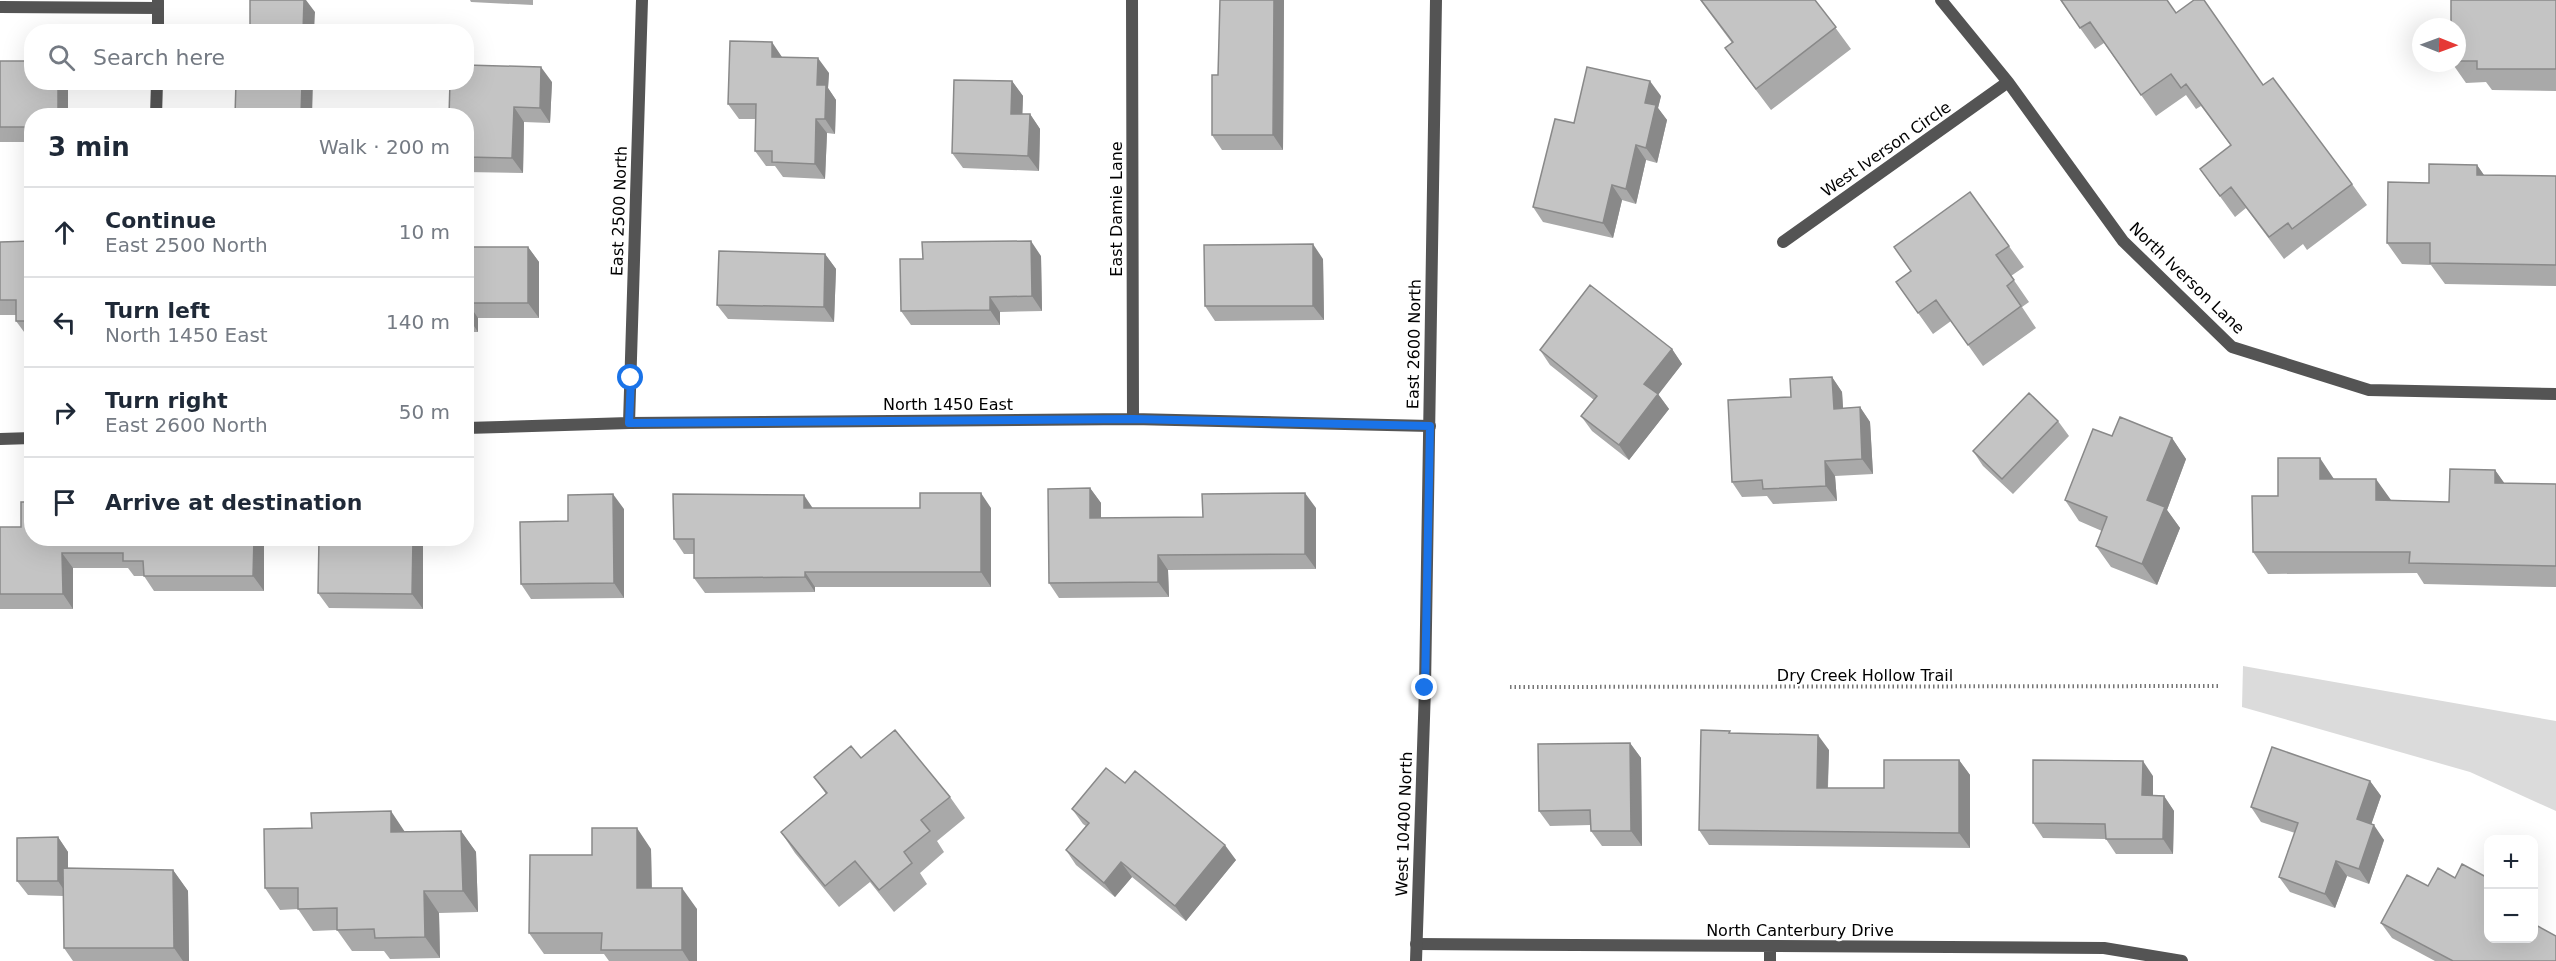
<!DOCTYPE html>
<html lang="en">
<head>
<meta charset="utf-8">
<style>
	body { margin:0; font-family:"DejaVu Sans",sans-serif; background:#f2f2f3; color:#1f2937 }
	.controls { position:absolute; right:18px; bottom:18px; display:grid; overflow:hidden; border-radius:12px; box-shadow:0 6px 24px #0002 }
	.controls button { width:54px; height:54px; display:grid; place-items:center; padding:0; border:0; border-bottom:2px solid #e0e1e3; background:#fff; color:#1f2937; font:30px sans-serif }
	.compass { position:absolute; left:2412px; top:18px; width:54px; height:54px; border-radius:50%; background:#fff; box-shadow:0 6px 24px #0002; rotate:91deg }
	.stop { position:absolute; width:18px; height:18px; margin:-14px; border:4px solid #1a73e8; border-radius:50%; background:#fff }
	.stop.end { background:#1a73e8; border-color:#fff; box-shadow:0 2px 6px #0008 }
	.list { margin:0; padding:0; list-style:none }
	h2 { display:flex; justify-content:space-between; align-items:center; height:78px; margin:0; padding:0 24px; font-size:26px }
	h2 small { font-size:20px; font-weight:400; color:#747a83 }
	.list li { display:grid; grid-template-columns:39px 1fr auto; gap:18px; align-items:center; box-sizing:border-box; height:90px; padding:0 24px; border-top:2px solid #e0e1e3 }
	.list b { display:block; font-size:22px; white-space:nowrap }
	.list p { margin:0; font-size:20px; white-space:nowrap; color:#747a83 }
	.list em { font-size:20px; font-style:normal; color:#747a83 }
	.icon { flex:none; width:33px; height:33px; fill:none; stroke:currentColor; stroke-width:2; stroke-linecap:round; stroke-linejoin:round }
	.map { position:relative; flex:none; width:2556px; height:961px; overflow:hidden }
	.search { position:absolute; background:#fff; box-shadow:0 6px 24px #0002; left:24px; top:24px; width:450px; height:66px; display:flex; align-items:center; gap:15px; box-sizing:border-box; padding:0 21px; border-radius:24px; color:#747a83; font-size:22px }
	.panel { position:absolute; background:#fff; box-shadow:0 6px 24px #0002; left:24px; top:108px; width:450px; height:438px; border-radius:24px }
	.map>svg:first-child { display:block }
</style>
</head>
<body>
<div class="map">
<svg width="2556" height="961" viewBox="0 0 2556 961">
	<rect width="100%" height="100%" fill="#fff"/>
	<path fill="#dbdbdb" d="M2243,666L2556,721V811L2470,772L2242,707Z"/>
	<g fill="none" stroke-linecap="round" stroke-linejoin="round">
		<path stroke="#767676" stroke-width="4" stroke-dasharray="1.5 3" stroke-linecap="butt" d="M1510,687L2221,686"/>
		<path stroke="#545454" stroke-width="12" d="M1132,0L1133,419
			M1941,0L2008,82L2123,241L2232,347L2369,390L2556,394
			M0,7L158,8
			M158,32V1
			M156,116L157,82
			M1783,242L2008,82
			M629,423L642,0
			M466,428L629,423L1133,419L1430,426
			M0,439L32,438
			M1416,944L2104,948L2182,961
			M1770,961V946"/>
		<path stroke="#545454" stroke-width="12" d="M1416,961L1425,688L1436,0"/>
	</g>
	<path fill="#a9a9a9" d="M470,0H533V5L471,2Z
		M1220,0H1284L1283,150H1222L1212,135L1218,75Z
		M1700,0H1815L1851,49L1771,110L1740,69L1725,48L1732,43Z
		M2060,0L2176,13L2263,85L2352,184L2367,205L2307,250L2303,244L2284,259L2246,208L2235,217L2200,169L2231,146L2201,106L2196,109L2186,95L2156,116L2104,43L2095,49Z
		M2556,0V91L2492,90L2486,82L2466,83L2452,63H2457V27Z
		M782,57L829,73L828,88L836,100L835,134L827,133L825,179L783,177L775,166H766L755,151L756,119H739L728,104Z
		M0,61L32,82H68V116H32V142H0Z
		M1012,81L1023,96L1022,114H1030L1040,129L1039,171L963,168L952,153Z
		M552,82L550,123L524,122L523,173L466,172V116Z
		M1661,96L1658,108L1667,120L1657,163L1646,160L1636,204L1622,200L1613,238L1543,222L1533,207L1574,123Z
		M2477,165L2484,175L2556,176V286L2445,284L2431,265L2402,264L2387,243Z
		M1970,192L2024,267L2011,276L2029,302L2022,307L2036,328L1983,366L1951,321L1933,334L1896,282L1911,271Z
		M32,241V336H27L16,321V315H0V242Z
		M466,247H528L539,262V318H478V332H466Z
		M825,254L836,269L834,322L728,319L717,305Z
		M1041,256L1042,311L1000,312V325H911L901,311L923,259Z
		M1323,259L1324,320L1215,321L1205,306Z
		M1672,349L1682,364L1658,394L1669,409L1629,460L1592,431L1581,416L1594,400L1550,365L1540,350Z
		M1832,377L1842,392L1843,408L1860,407L1870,422L1873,474L1835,476L1837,501L1773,504L1767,496L1742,497L1732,482L1791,397Z
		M2058,421L2069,436L2013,494L1983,466L1973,451Z
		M2112,436L2172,438L2186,459L2167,510L2180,528L2157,585L2111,567L2096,546L2102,531L2079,521L2065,500Z
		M2495,470L2504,483L2556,484V587L2424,584L2417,573L2268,574L2253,552L2278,496L2334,479L2391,501L2449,502Z
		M1090,488L1101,503V518L1203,517L1316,508V569L1168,570L1169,597L1059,598L1049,583Z
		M813,508H991V587H815V592L705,593L694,578V554H684L674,539Z
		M624,509V598L531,599L521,584L568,521Z
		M0,527L32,538H264V591H154L144,576H134L128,568H73V609H0Z
		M423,538V609L329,608L318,593Z
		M1732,734L1829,750L1828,788H1884L1959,760L1970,775V848L1709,845L1699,830Z
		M1630,743L1641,758L1642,846H1602L1591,831V825L1550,826L1539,811Z
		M861,758L950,797L965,818L937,841L944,852L920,873L927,884L894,912L870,882L839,907L795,853L781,832L826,794L814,777Z
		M2153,776V795L2164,796L2174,811L2173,854H2116L2106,839L2043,838L2033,823Z
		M2370,781L2381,796L2371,824L2384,840L2369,884L2347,876L2335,908L2290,892L2279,877L2295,833L2261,822L2251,807Z
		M1125,783L1236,860L1186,921L1132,877L1115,897L1076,865L1066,850L1086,826L1083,824L1072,809Z
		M461,831L476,852L478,912L439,913L440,958L390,959L384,951H352L337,930L313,931L298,909L280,910L265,888L405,832Z
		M58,837L68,852V869L173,870L188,891L189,961H73L64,948V896L28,895L17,881Z
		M651,849L652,888L697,909V961H609L604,954H544L529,933Z
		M2381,923L2488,939L2556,961H2435L2392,938Z"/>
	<path fill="#898989" d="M304,0H306L315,12L314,32H303Z
		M1274,0H1284L1283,150L1273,135Z
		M772,42L782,57H772Z
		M818,58L829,73L828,88L836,100L835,134L825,119L817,85Z
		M541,67L552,82L550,123L540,108Z
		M1012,81L1023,96L1022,129L1011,114Z
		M1650,81L1661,96L1658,108L1667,120L1657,163L1646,148L1645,103Z
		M58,82H68V116H58Z
		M302,82H313L312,116H301Z
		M514,107L524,122L523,173L512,158Z
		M1030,114L1040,129L1039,171L1028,156Z
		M816,119L827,133L825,179L815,164Z
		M1636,145L1646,160L1636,204L1626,189Z
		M2477,165L2492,187L2477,175Z
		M1612,185L1622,200L1613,238L1603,223Z
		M1031,241L1041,256L1042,311L1032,296Z
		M1313,244L1323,259L1324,320L1313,306Z
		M528,247L539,262V318L528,303Z
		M825,254L836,269L834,322L824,307Z
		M990,297L1000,312V325L990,310Z
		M468,303L478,318V332L468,317Z
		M1672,349L1682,364L1655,399L1644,384Z
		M1832,377L1842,392L1844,424L1834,409Z
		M1658,394L1669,409L1629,460L1619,445Z
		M1860,407L1870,422L1873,474L1862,459Z
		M2172,438L2186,459L2167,510L2180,528L2157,585L2142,564L2147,500Z
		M2320,458L2334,479H2320Z
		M1825,461L1835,476L1837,501L1826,486Z
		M2495,470L2510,491L2495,483Z
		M2376,479L2391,500V522L2376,500Z
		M1090,488L1101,503V533L1090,518Z
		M981,493L991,508V587L981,572Z
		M1305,493L1316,508V569L1305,554Z
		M613,494L624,509V598L614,583Z
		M804,495L814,510L804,508Z
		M254,538H264V591L253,576Z
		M413,538H423V609L412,594Z
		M62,553L73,568V609L63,594Z
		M1158,555L1168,570L1169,597L1158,582Z
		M805,572L815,587V592L805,577Z
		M1818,735L1829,750L1827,803L1817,788Z
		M1630,743L1641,758L1642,846L1631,831Z
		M1959,760L1970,775V848L1959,833Z
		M2143,761L2153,776V810L2142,795Z
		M2370,781L2381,796L2368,834L2357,819Z
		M2164,796L2174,811L2173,854L2163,839Z
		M391,811L405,832H391Z
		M2374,825L2384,840L2369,884L2359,869Z
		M637,828L651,849L652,910L637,888Z
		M461,831L476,852L478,912L463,891Z
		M58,837L68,852V896L58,881Z
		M1225,845L1236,860L1186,921L1175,906Z
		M2336,861L2347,876L2335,908L2325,894Z
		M1121,862L1132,877L1115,897L1104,883Z
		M173,870L188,891L189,961H183L174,948Z
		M682,888L697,909V961H689L682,950Z
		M424,891L439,913L440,958L425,937Z"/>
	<path fill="#c4c4c4" stroke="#898989" stroke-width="1.5" d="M250,0H304L303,32H250Z
		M1220,0H1274L1273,135H1212V75H1218Z
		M1701,0H1815L1836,27L1756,89L1725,48L1733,42Z
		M2061,0H2167L2176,13L2194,0H2204L2263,85L2273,78L2352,184L2292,229L2288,223L2269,237L2231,187L2220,196L2200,169L2231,145L2186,84L2181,88L2171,74L2141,95L2090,22L2080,28Z
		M2451,0H2556V69H2477V61H2457V27H2451Z
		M730,41L772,42V57L818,58L817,85H826L825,119H816L815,164L772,162V151H755L756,104H728Z
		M0,61H32V82H58V116H32V127H0Z
		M466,65L541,67L540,108L514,107L512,158L466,157V116H449L450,82H466Z
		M1587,67L1650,81L1645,103L1656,105L1646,148L1636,145L1626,189L1612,185L1603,223L1533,207L1555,119L1574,123Z
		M954,80L1012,81L1011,114H1030L1028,156L952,153Z
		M236,82H302L301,116H235Z
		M2429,164L2477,165V175L2556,176V265L2430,263V243H2387L2388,182L2429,183Z
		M1970,192L2009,246L1996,255L2014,280L2007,286L2021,306L1968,345L1936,300L1918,313L1896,282L1911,271L1894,247Z
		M32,241V321H16V300H0V242Z
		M1031,241L1032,296L990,297V310L901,311L900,259H923L922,242Z
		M1313,244V306H1205L1204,245Z
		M466,247H528V303H468V317H466Z
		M719,251L825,254L824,307L717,305Z
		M1590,285L1672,349L1644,384L1658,394L1619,445L1581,416L1597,396L1540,350Z
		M1832,377L1834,409L1860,407L1862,459L1825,461L1826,486L1763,489L1762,480L1732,482L1728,400L1791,397L1790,379Z
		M2029,393L2058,421L2002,479L1973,451Z
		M2120,417L2172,438L2147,500L2165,507L2142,564L2096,546L2107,517L2065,500L2093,429L2112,436Z
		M2278,458H2320V479H2376V500L2449,502L2450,469L2495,470V483L2556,484V566L2409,563L2410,552H2253L2252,496H2278Z
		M1090,488V518L1203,517L1202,494L1305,493V554L1158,555V582L1049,583L1048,489Z
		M920,493H981V572H805V577L694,578V539H674L673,494L804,495V508H920Z
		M613,494L614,583L521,584L520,522L568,521V495Z
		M21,502H32V538H254L253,576H144L143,561H123V553H62L63,594H0V527H21Z
		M319,538H413L412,594L318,593Z
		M895,730L950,797L921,820L930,831L904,852L912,863L879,890L855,861L825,886L781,832L827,793L814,777L851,746L861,758Z
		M1701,730L1730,731L1729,733L1818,735L1817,788H1884V760H1959V833L1699,830Z
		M1630,743L1631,831H1591L1590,810L1539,811L1538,744Z
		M2272,747L2370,781L2357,819L2374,825L2359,869L2336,861L2325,894L2279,877L2298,823L2251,807Z
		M2033,760L2143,761L2142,795L2164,796L2163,839H2106L2105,824L2033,823Z
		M1106,768L1125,783L1135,771L1225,845L1175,906L1121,862L1104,883L1066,850L1089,823L1072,809Z
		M391,811V832L461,831L463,891H424L425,937L375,938L374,929L337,930V908L298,909V888H265L264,829L312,828L311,813Z
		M592,828H637V888H682V950H601L602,933H529L530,855H592Z
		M58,837V881H17V838Z
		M2462,864L2488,878V939H2534V924L2556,936V961H2453L2381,923L2407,875L2428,886L2438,868L2455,878Z
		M63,868L173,870L174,948H64Z"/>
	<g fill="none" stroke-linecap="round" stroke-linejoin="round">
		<path stroke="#1a73e8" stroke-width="8" d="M631,378L629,423L1133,419L1430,426L1425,688"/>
	</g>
	<g text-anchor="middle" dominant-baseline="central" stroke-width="4.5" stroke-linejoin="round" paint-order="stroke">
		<g font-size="16" fill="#000" stroke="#fff">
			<text transform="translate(1886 149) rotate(-35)">West Iverson Circle</text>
			<text transform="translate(1116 209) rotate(-90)">East Damie Lane</text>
			<text transform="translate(619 211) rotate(-88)">East 2500 North</text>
			<text transform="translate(2187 278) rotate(44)">North Iverson Lane</text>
			<text transform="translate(1414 344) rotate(-89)">East 2600 North</text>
			<text x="948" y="404">North 1450 East</text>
			<text x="1865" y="675">Dry Creek Hollow Trail</text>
			<text transform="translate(1404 824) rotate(-88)">West 10400 North</text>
			<text x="1800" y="930">North Canterbury Drive</text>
		</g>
	</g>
</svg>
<div class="controls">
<button>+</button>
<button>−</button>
</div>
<svg class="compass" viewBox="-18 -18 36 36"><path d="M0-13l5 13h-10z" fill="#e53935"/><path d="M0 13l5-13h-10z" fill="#747a83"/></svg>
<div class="stop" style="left:631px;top:378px"></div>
<div class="stop end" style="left:1425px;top:688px"></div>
<div class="search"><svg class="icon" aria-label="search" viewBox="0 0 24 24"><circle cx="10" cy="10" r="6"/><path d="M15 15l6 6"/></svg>Search here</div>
<section class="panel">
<h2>3 min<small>Walk · 200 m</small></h2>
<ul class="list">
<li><svg class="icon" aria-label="ahead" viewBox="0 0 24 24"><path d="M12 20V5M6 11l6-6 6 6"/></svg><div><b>Continue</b><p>East 2500 North</p></div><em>10 m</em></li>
<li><svg class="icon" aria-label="left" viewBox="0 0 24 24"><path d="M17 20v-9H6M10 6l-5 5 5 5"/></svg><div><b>Turn left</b><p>North 1450 East</p></div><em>140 m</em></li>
<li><svg class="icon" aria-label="right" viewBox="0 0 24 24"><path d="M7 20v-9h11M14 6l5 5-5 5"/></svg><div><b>Turn right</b><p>East 2600 North</p></div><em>50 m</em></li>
<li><svg class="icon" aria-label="arrive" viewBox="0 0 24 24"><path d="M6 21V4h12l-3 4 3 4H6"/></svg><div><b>Arrive at destination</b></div></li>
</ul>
</section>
</div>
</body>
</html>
